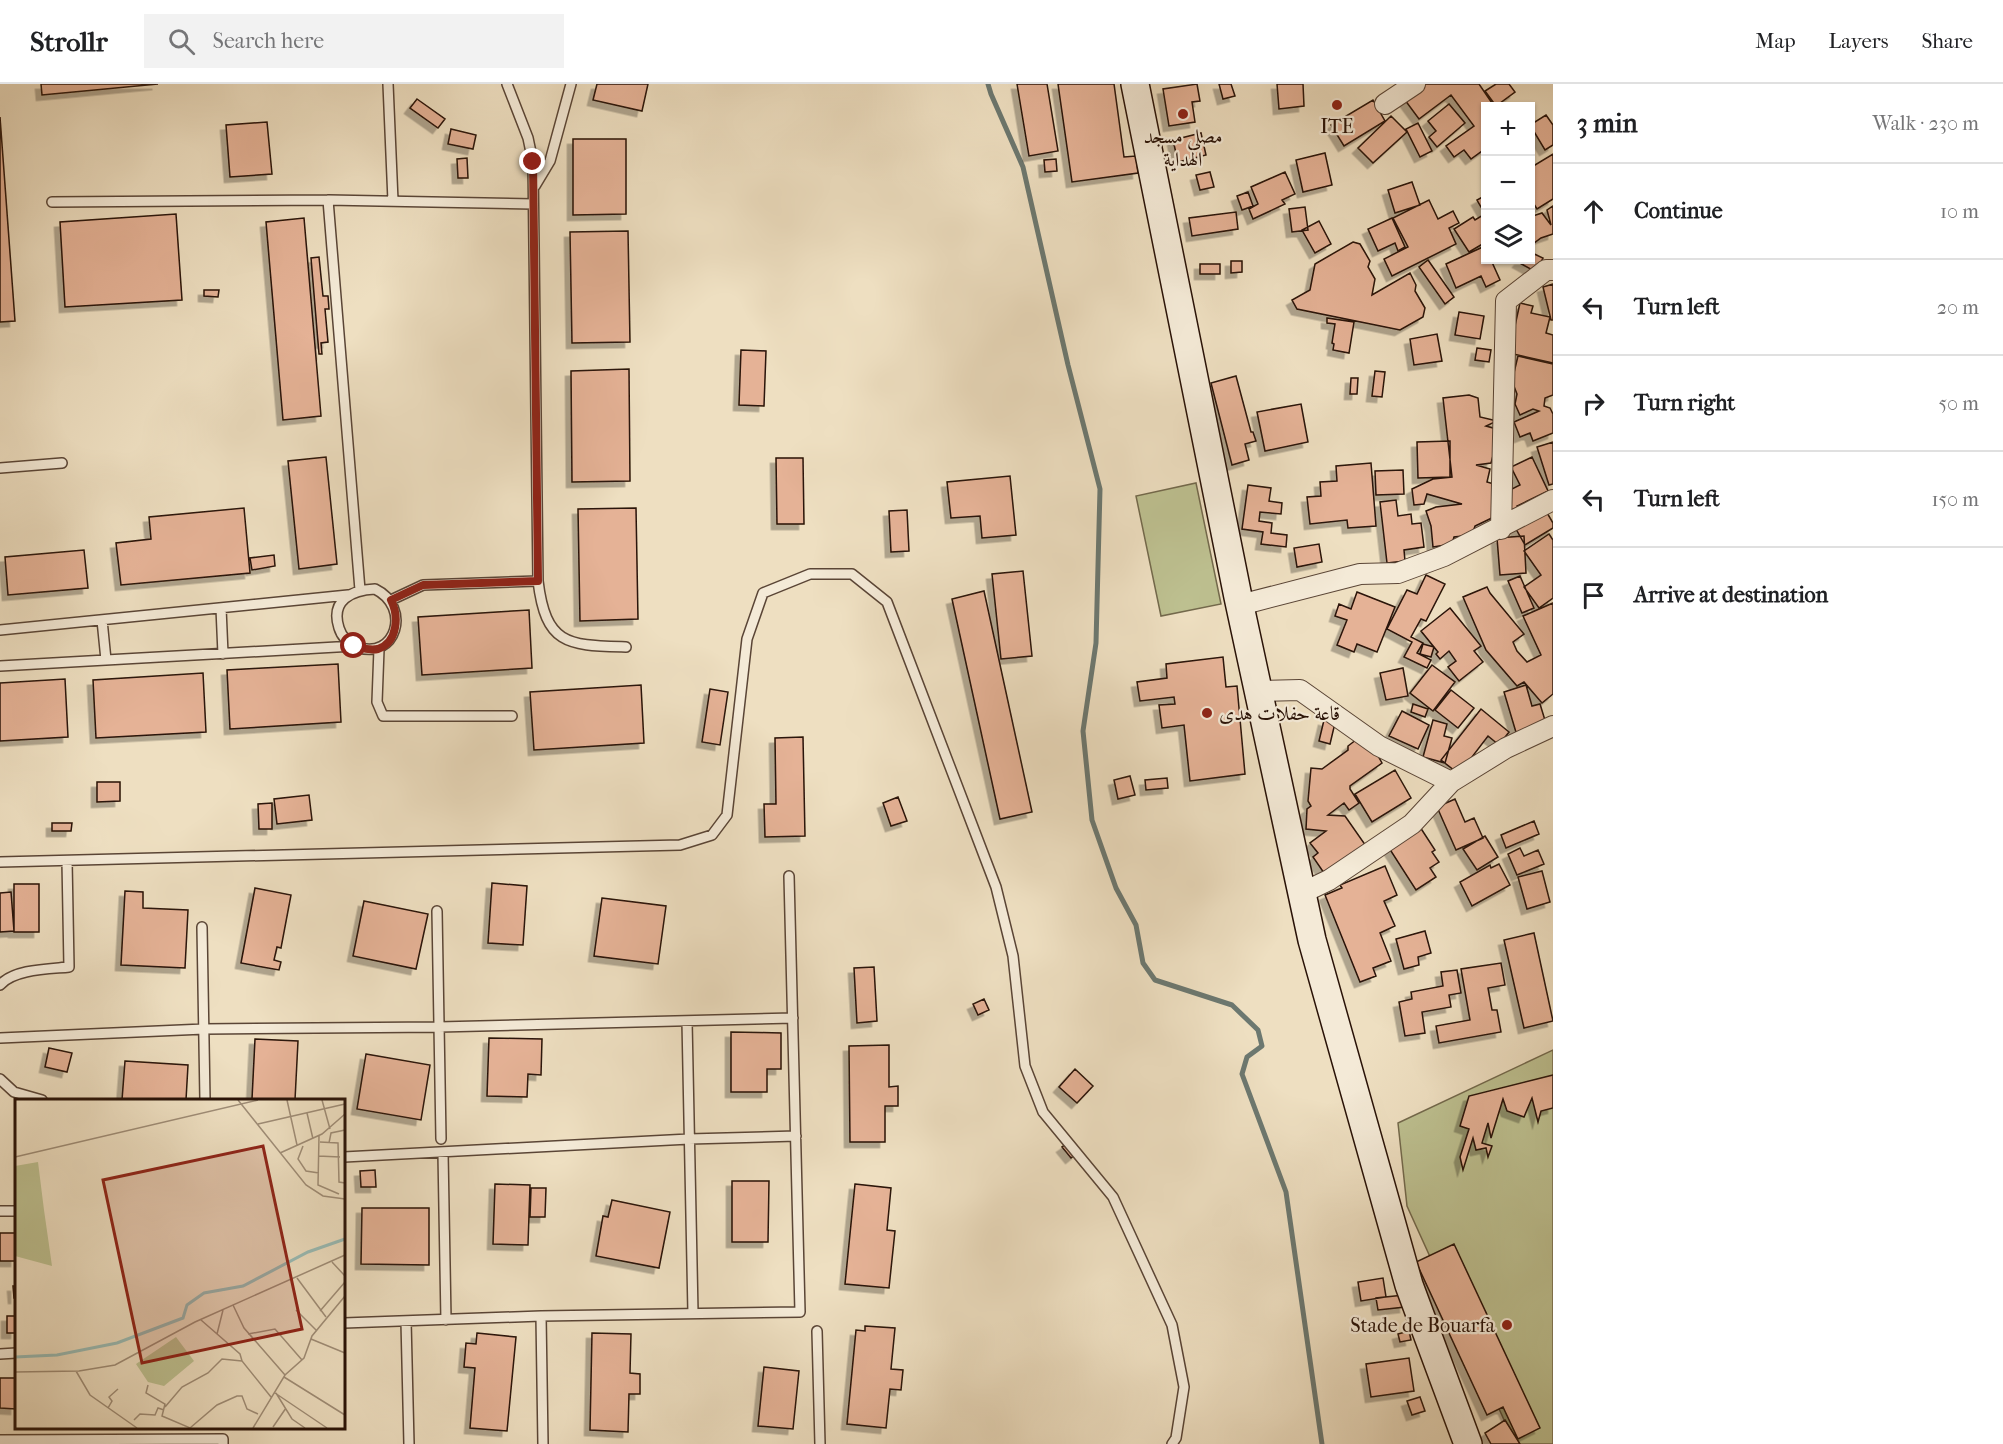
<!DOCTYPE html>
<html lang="en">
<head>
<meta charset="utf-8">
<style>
	body { margin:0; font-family:"IM FELL French Canon",Amiri,serif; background:#f2f2f2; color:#202124 }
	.controls { position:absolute; right:18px; top:18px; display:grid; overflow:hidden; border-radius:0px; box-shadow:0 2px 4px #0004 }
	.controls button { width:54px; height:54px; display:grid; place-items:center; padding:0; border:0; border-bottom:2px solid #e0e0e0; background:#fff; color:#202124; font:30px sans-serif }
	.stop { position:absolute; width:18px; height:18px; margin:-14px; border:4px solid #8f2418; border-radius:50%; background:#fff }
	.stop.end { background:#8f2418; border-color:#fff; box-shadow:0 2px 6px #0008 }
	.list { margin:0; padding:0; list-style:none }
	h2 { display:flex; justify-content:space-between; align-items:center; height:78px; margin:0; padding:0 24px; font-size:26px }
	h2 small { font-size:20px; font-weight:400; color:#757577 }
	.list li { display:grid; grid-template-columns:39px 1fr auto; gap:18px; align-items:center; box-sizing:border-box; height:96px; padding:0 24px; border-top:2px solid #e0e0e0 }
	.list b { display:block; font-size:22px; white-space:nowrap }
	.list em { font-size:20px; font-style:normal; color:#757577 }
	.icon { flex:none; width:33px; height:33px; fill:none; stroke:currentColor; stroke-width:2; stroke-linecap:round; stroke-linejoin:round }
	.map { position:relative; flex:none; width:1553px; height:1360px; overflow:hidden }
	header { display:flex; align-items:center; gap:36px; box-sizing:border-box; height:84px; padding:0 30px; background:#fff; border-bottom:2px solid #e0e0e0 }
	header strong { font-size:28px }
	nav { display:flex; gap:33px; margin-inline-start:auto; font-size:21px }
	.search { width:420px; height:54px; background:#f2f2f2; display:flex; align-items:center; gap:15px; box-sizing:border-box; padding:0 21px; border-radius:0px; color:#757577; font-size:22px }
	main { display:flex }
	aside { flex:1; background:#fff }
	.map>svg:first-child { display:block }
</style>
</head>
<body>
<header>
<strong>Strollr</strong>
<div class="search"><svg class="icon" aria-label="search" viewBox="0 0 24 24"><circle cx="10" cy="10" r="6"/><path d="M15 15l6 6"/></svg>Search here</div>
<nav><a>Map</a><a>Layers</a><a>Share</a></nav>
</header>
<main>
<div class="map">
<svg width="1553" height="1360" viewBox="0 0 1553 1360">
	<defs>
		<filter id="shadow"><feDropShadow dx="-5.5" dy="5.5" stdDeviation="0" flood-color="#0004"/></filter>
	</defs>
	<rect width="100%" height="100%" fill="#eedfc1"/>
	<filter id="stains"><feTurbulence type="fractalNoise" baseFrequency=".00333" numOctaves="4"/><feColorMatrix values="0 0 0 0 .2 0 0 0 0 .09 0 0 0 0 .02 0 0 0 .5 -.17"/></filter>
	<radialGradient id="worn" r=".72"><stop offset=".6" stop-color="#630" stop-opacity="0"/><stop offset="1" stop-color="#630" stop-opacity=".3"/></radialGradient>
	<path fill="#bdc090" stroke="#73694c" stroke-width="1.5" d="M1196,399L1221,520L1161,532L1136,412Z
		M1553,966V1360H1515L1407,1122L1398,1039Z"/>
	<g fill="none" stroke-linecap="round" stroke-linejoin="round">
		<path stroke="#6c7870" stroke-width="5" d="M988,0L991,10L1023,83L1068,281L1100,405L1096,559L1083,647L1092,736L1116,804L1136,841L1143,879L1155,896L1232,921L1258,946L1262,962L1247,973L1242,990L1286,1108L1322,1360"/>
	</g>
	<path fill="#e5b296" stroke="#291207" stroke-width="1.5" filter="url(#shadow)" d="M41,0H158L42,11Z
		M597,0H648L642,27L593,16Z
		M1017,0H1047L1058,67L1029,72Z
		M1058,0H1114L1124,73L1136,72L1138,89L1072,98Z
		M1197,0L1200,17L1192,18L1195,38L1169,42L1163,5Z
		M1219,0H1231L1235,12L1223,15Z
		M1277,0H1303L1304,22L1279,25Z
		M1411,0H1479L1494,22H1486V64L1471,75L1464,66L1454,73L1446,62L1474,42L1451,11L1419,35L1399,8Z
		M1496,0H1509L1515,8L1496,22L1485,7Z
		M417,15L445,35L438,44L410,24Z
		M1373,16L1385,37L1344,62L1331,41Z
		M1449,20L1465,39L1437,63L1429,53L1436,47L1428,37Z
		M1546,31L1553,41V61L1545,66L1530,41Z
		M1391,32L1407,48L1373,79L1358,64Z
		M0,33L15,237L0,238Z
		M267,38L272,90L230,93L226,41Z
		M1418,39L1432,67L1420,73L1406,45Z
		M451,45L476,51L473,65L448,60Z
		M1201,49L1206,71L1178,78L1173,56Z
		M573,55H626V130L573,131Z
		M1325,69L1332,101L1303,108L1296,76Z
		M1553,70V115L1537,125L1530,114V84Z
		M467,74L468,94H458L457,75Z
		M1056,75L1057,87L1045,88L1044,76Z
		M1210,88L1214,103L1200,106L1196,91Z
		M1285,88L1295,110L1282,116L1285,120L1253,135L1249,125L1258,120L1251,103Z
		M1412,98L1420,121L1395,129L1388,106Z
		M1248,108L1253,122L1242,126L1237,112Z
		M1486,111V158L1469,168L1454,145L1473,133L1475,136L1485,130L1477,116Z
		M1429,116L1438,135L1453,127L1459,139L1449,144L1456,160L1392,192L1384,175L1408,163L1393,134Z
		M1553,122V150L1541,154L1530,162V129L1533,132L1542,129L1551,141L1547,126Z
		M1305,123L1308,146L1292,148L1289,125Z
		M1236,128L1238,145L1192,152L1189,134Z
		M176,130L182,216L65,223L60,138Z
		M304,134L321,332L283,336L266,138Z
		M1392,134L1405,163L1398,167L1395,159L1378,167L1368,145Z
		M1319,137L1331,160L1315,169L1302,146Z
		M628,147L630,258L572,259L570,148Z
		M1353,158L1360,160L1370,177L1368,183L1375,195L1372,211L1410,189L1416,201L1415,207L1425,224L1423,233L1400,246L1297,225L1292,216L1310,206L1315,180Z
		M1485,162L1486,176H1491L1500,196L1486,203L1481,192L1456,204L1446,180Z
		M1530,168L1543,174L1536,188L1518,178L1520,176H1530Z
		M319,173L323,212H328L329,225H325L328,258L321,259L322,270H319L311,174Z
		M1428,176L1454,213L1445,220L1419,183Z
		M1231,177H1242V188L1231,189Z
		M1200,180H1220V190H1200Z
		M1553,200V236H1551L1543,203Z
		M204,206H219L218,213L204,212Z
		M1520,219L1533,222L1531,229L1550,233L1546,249L1553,251V279L1509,269Z
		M1459,228L1484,232L1480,255L1455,251Z
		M1327,234L1354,238L1349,269L1333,266L1334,260L1332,259L1335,240L1327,239Z
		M1437,250L1442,277L1414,281L1410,255Z
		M1477,264L1491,266L1489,278L1475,276Z
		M741,266L766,267L764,322L739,321Z
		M1518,272L1553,280V311L1545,314L1544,322L1550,324L1553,330V349L1533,357L1530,349L1520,353L1514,338L1539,327L1533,325L1520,331L1515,320L1517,310L1512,297Z
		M629,285L630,397L572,398L571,287Z
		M1375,287L1385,288L1382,313L1372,312Z
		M1236,292L1251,348H1253L1256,357L1245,360L1249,376L1232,381L1211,299Z
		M1351,294H1358L1357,310H1350Z
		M1469,311L1478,314L1480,333L1497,337L1486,342L1500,346L1491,379L1476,381L1490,385L1487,398L1494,400L1498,431L1475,442L1472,451L1454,453L1452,460L1433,463L1431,442L1426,427L1436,423L1462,420L1427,410L1424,420L1414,421L1412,405L1433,395L1452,393L1443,314Z
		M1301,320L1308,358L1265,367L1257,328Z
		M1450,357V393L1418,394L1417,358Z
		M1553,358V400L1549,401L1537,363Z
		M326,373L337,480L299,485L288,377Z
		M1532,373L1548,407L1517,422L1520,428L1514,430L1504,409L1520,401L1511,383Z
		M776,374H803L804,440H777Z
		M1371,379L1376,442L1348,444L1347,436L1310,440L1307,413L1321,412L1320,398L1337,397L1336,382Z
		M1403,386L1404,410L1376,411L1375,387Z
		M1010,392L1016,451L982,454L980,432L951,434L947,398Z
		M1248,401L1271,404L1269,417L1282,419L1281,430L1260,428L1259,437L1272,439L1271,449L1287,451L1286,463L1261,460L1263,448L1242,445Z
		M1396,416L1398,432L1411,430L1412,440L1421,439L1424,463L1404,466L1405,477L1387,479L1380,418Z
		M244,424L250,489L121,501L116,459L151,455L149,433Z
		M636,424L638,535L580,537L578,425Z
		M907,426L909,467L891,468L889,427Z
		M1546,427L1553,439V444L1525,461L1516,445Z
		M1549,450L1553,456V514L1539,524L1524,503L1541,491L1524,467Z
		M1524,452L1526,489L1500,491L1497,454Z
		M1319,460L1322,478L1297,483L1294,464Z
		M84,466L88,504L8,511L5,473Z
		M274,471L275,482L252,486L250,474Z
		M1023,487L1032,572L1001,575L992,490Z
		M1426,491L1445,500L1426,537L1421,535L1411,553L1423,559L1417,569L1431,576L1427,584L1404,573L1412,558L1387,545L1407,506L1417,510Z
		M1520,492L1534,524L1522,529L1508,497Z
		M1487,503L1490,509L1524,550L1513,558L1517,567L1527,578L1541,571L1523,532L1553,519V610L1542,619L1524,598L1517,602L1486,566L1463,513Z
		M984,507L1032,728L1000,735L952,515Z
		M1357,508L1395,523L1377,568L1357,560L1354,568L1337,561L1347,536L1335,532L1339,520L1351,525Z
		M1450,524L1481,562L1474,567L1483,578L1459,597L1448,583L1456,577L1449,567L1440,575L1436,570L1438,568L1421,547Z
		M529,526L532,584L422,591L418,533Z
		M1423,560L1434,563L1431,573L1420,570Z
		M1223,573L1226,603L1237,602L1245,690L1190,697L1184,641L1162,644L1159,621L1175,620L1174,613L1140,617L1137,598L1167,594L1166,580Z
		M338,580L341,638L230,645L227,586Z
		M1432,581L1455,598L1433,627L1410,609Z
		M1403,584L1408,612L1386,616L1380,589Z
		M203,589L206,648L96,654L93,596Z
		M65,595L68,653L0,657V599Z
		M641,601L644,659L534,666L530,608Z
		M1526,601L1532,622L1540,620L1548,646L1518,655L1504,608Z
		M710,605L728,608L720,661L702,658Z
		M1451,606L1474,624L1458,644L1435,626Z
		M1413,620L1428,625L1425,633L1411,628Z
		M1481,625L1509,648L1499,661L1488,652L1459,690L1441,676Z
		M1402,627L1429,641L1418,665L1389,652Z
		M1324,636L1335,639L1330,660L1319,657Z
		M1433,636L1447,640L1444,652L1452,654L1445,679L1423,673Z
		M1365,649L1382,679L1350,702V705L1359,719L1349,726L1344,719L1328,731L1345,732L1366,762L1324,789L1313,773L1318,769L1310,759L1326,747L1306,745L1307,725L1311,722L1308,717L1311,684L1322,685L1348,666V662Z
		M803,653L805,752L765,753L764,720H776L775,654Z
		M1395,686L1411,714L1372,738L1355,710Z
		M1130,692L1135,711L1118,715L1114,696Z
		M1167,694L1168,704L1146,706L1145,696Z
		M97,698H120V717L97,718Z
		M309,711L312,736L277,740L274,715Z
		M898,713L907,737L891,742L883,719Z
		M1455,715L1465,738L1474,734L1483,754L1456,766L1437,723Z
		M272,719V745H259L258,720Z
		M1534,737L1539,750L1506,764L1501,751Z
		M52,739H72L71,747H52Z
		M1420,743L1435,766L1432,768L1439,778L1430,784L1436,793L1416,806L1389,764Z
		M1485,752L1498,773L1477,786L1463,765Z
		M1520,764L1524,772L1538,766L1544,780L1517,791L1508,770Z
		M1499,780L1510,801L1472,822L1460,798L1490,781L1491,784Z
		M1385,782L1397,811L1384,817L1395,842L1380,849L1391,877L1373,884L1376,892L1360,898L1325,811L1342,804L1340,801Z
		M1542,787L1550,818L1527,825L1518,793Z
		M492,799L527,802L523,861L488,859Z
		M14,800H39V848H14Z
		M255,804L291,811L281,864L277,863L274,876L281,878L279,886L241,879Z
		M125,807L143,808V824L188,826L185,884L121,881Z
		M11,808L14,847L0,848V809Z
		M602,814L666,822L658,880L594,872Z
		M364,817L428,830L416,885L353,872Z
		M1425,847L1431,869L1418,873L1419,881L1404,885L1396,855Z
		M1534,849L1553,937L1524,944L1504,856Z
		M1501,879L1505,901L1488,904L1492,926H1497L1501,948L1439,959L1436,942L1470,936L1461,885Z
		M874,883L877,937L857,939L854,884Z
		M1457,886L1461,909L1449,911L1451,923L1422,928L1425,949L1405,952L1399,918L1412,915L1411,908L1443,902L1441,888Z
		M984,915L989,926L978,931L973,920Z
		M731,948L781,949V985H767V1008H731Z
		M489,954L542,955L541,991L528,990L527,1013L487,1012Z
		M255,955L298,957L295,1016L252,1015Z
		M889,961V1003L898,1002V1022H885V1058H850L849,962Z
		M49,964L72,969L67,988L45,983Z
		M366,970L430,981L421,1036L357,1025Z
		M125,977L188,981L186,1016H122Z
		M1075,985L1093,1002L1077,1019L1059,1003Z
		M1553,991V1024L1541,1027L1538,1038L1532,1014L1524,1033L1507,1027L1503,1015L1491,1054L1488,1039L1482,1059L1492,1062L1488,1073L1486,1064L1476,1066L1473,1054L1463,1086L1460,1073L1469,1045L1460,1042L1469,1012Z
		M1069,1058L1077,1069L1071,1074L1062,1063Z
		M375,1086L376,1103H361L360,1087Z
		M732,1097H769L768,1158H732Z
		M495,1100L530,1101L528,1161L493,1160Z
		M855,1100L891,1104L887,1146L895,1147L889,1204L845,1200Z
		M531,1104H546L545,1133H530Z
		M612,1116L670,1128L659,1184L596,1172L603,1132L608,1133Z
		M362,1124H429V1181L361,1180Z
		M0,1149H16V1177H0Z
		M1454,1160L1540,1344L1518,1355L1503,1323L1487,1331L1416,1178Z
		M1383,1194L1386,1213L1361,1217L1358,1198Z
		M13,1202H16V1214H14Z
		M1404,1211L1405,1223L1378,1226L1376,1214Z
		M7,1232H16V1249H7Z
		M865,1242L895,1244L891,1285L903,1286L901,1306L890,1305L886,1344L847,1340L856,1246L865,1247Z
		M1409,1247L1411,1256L1400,1258L1398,1250Z
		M477,1249L516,1253L507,1347L470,1344L475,1284L464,1283L466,1259L476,1260Z
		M592,1249L631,1250L630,1289L640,1290V1310H629L628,1348L590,1346Z
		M1409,1274L1414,1307L1371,1313L1366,1280Z
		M764,1283L799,1287L793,1345L758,1342Z
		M0,1294H16V1325L0,1324Z
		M1420,1313L1425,1327L1412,1331L1407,1317Z
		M1505,1336L1520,1360H1491L1485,1349Z"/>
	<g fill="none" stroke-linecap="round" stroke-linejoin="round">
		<defs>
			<path id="lane" d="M388,0L393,117
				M535,102L550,77L571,0
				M328,116L360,506
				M52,118L328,116L533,120
				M0,384L62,379
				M538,497C546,562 568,561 626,563
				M375,505C412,523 396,577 357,563C348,559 342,554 339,544C330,516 352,506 375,505Z
				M391,516L423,501L538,497L533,78L528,54L507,0
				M221,524L223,570
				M102,536L106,576
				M0,546L348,511
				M379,565L377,618L383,632H512
				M0,582L354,562
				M0,778L680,761L712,751L727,731L747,555L763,509L810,490H852L887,518L996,803L1013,872L1025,982L1043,1028L1113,1113L1172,1241L1184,1303L1176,1354L1172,1360
				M437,827L441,1055
				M202,843L205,1016
				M0,901C14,885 50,885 69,883L67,777
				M687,937L693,1229
				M0,954L204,945L439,943L793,934
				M0,995L14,1008L42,1016
				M443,1069L446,1236
				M344,1073L689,1055L796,1052
				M0,1127H16
				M541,1232L543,1360
				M406,1237L409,1360
				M344,1239L541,1232L800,1228L789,792
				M817,1247L820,1360
				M0,1270L16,1269
				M0,1356L223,1355V1360"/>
			<path id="street" d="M1385,20L1415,0
				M1501,445L1506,217L1546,186H1553
				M1240,521L1360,490L1398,489L1444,472L1553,416
				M1258,607L1300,606L1379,662L1451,698
				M1302,809L1329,796L1412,740L1451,698L1506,664L1553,642"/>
			<path id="secondary" d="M1135,0L1238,513L1312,856L1409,1201L1468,1360"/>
		</defs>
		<use href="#lane" stroke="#5a4536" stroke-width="12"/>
		<use href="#street" stroke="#5a4536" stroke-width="22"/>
		<use href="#secondary" stroke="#291207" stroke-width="30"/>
		<use href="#lane" stroke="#f4ead7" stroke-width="9"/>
		<use href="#street" stroke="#f4ead7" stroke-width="20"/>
		<use href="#secondary" stroke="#f4ead7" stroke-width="27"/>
	</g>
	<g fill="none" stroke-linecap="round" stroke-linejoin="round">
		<path stroke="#8f2418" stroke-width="8" d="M354,562C362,564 369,567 378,565C398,558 399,532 391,516L423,501L538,497L533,78"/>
	</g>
	<g fill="#8f2418" stroke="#f4ead7" stroke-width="2">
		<circle cx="1337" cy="21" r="6"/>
		<circle cx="1183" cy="30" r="6"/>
		<circle cx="1207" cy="629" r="6"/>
		<circle cx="1507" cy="1241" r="6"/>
	</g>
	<g text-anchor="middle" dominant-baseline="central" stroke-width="4.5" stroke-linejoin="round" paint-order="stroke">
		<g font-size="20" fill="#291207" stroke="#f4ead7">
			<text x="1337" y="42">ITE</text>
			<text x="1183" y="52">مصلى مسجد<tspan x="1183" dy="23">الهداية</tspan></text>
			<text x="1219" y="629" text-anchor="start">قاعة حفلات هدى</text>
			<text x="1495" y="1241" text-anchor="end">Stade de Bouarfa</text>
		</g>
	</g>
	<g transform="translate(15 1015)">
		<rect width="330" height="330" fill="#eedfc1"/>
		<path d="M23,63L29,111L37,167L0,157V67ZM161,238L179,262L149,287L133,283L121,265Z" fill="#bdc090"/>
		<path fill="none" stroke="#99bcb6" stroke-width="3" d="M0,258L42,256L102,244L168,219L172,206L189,194L228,187L293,153L330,140"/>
		<path fill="none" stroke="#9f8d77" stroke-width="1.5" d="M223,1L291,86L308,97L330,100M272,1L282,46M307,1L315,30M292,14L298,40M243,25L330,5M304,37L303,86L324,95M305,43L323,44L324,83L330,84M314,44L316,34L330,31M288,47L283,60L291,72L304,74M265,54L307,35L330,15M303,57L325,58M0,58L243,1M317,163L330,177M282,179L311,218M218,206L229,229L270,276M281,211L301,231M305,212L330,183M186,221L225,255L227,262L256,298M202,235L208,211M233,235L260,230L287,261M296,240L330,254M61,272L75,296L122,329M0,273L64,272L100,266L180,223L330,156M269,278L330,316M133,286L131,294L150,305L147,317L175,329L202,306L222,297H227L232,310L243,315M260,294L312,329M261,294L277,320L290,329M150,308L167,288L193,274L207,260L227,262M93,309L97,302L94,298L103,290M119,321L125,315L140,316L143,309L149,311M258,328L271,309M238,329L270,276L289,259L297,237L330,197"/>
		<path fill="#8f2418" fill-opacity="0.15" stroke="#8f2418" stroke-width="3" d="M248,47L287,230L127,264L88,81Z"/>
		<rect width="330" height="330" fill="none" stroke="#291207" stroke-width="3"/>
	</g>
	<rect width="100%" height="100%" filter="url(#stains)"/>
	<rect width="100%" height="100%" fill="url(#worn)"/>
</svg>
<div class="controls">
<button>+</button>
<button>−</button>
<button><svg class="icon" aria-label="layers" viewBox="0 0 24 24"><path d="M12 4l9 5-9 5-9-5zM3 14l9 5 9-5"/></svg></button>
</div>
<div class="stop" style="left:354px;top:562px"></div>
<div class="stop end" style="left:533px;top:78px"></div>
</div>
<aside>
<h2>3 min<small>Walk · 230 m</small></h2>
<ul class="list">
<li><svg class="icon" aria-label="ahead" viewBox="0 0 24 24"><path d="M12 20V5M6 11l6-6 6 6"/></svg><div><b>Continue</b></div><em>10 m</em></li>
<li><svg class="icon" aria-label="left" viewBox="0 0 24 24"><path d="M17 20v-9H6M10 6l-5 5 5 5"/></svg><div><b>Turn left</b></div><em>20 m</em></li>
<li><svg class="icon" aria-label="right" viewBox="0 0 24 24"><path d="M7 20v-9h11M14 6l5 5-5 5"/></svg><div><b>Turn right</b></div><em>50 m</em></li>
<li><svg class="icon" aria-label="left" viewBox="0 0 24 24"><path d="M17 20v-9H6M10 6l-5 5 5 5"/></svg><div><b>Turn left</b></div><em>150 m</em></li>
<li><svg class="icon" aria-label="arrive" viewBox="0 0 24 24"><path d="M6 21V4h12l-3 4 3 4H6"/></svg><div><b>Arrive at destination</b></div></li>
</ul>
</aside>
</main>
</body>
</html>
